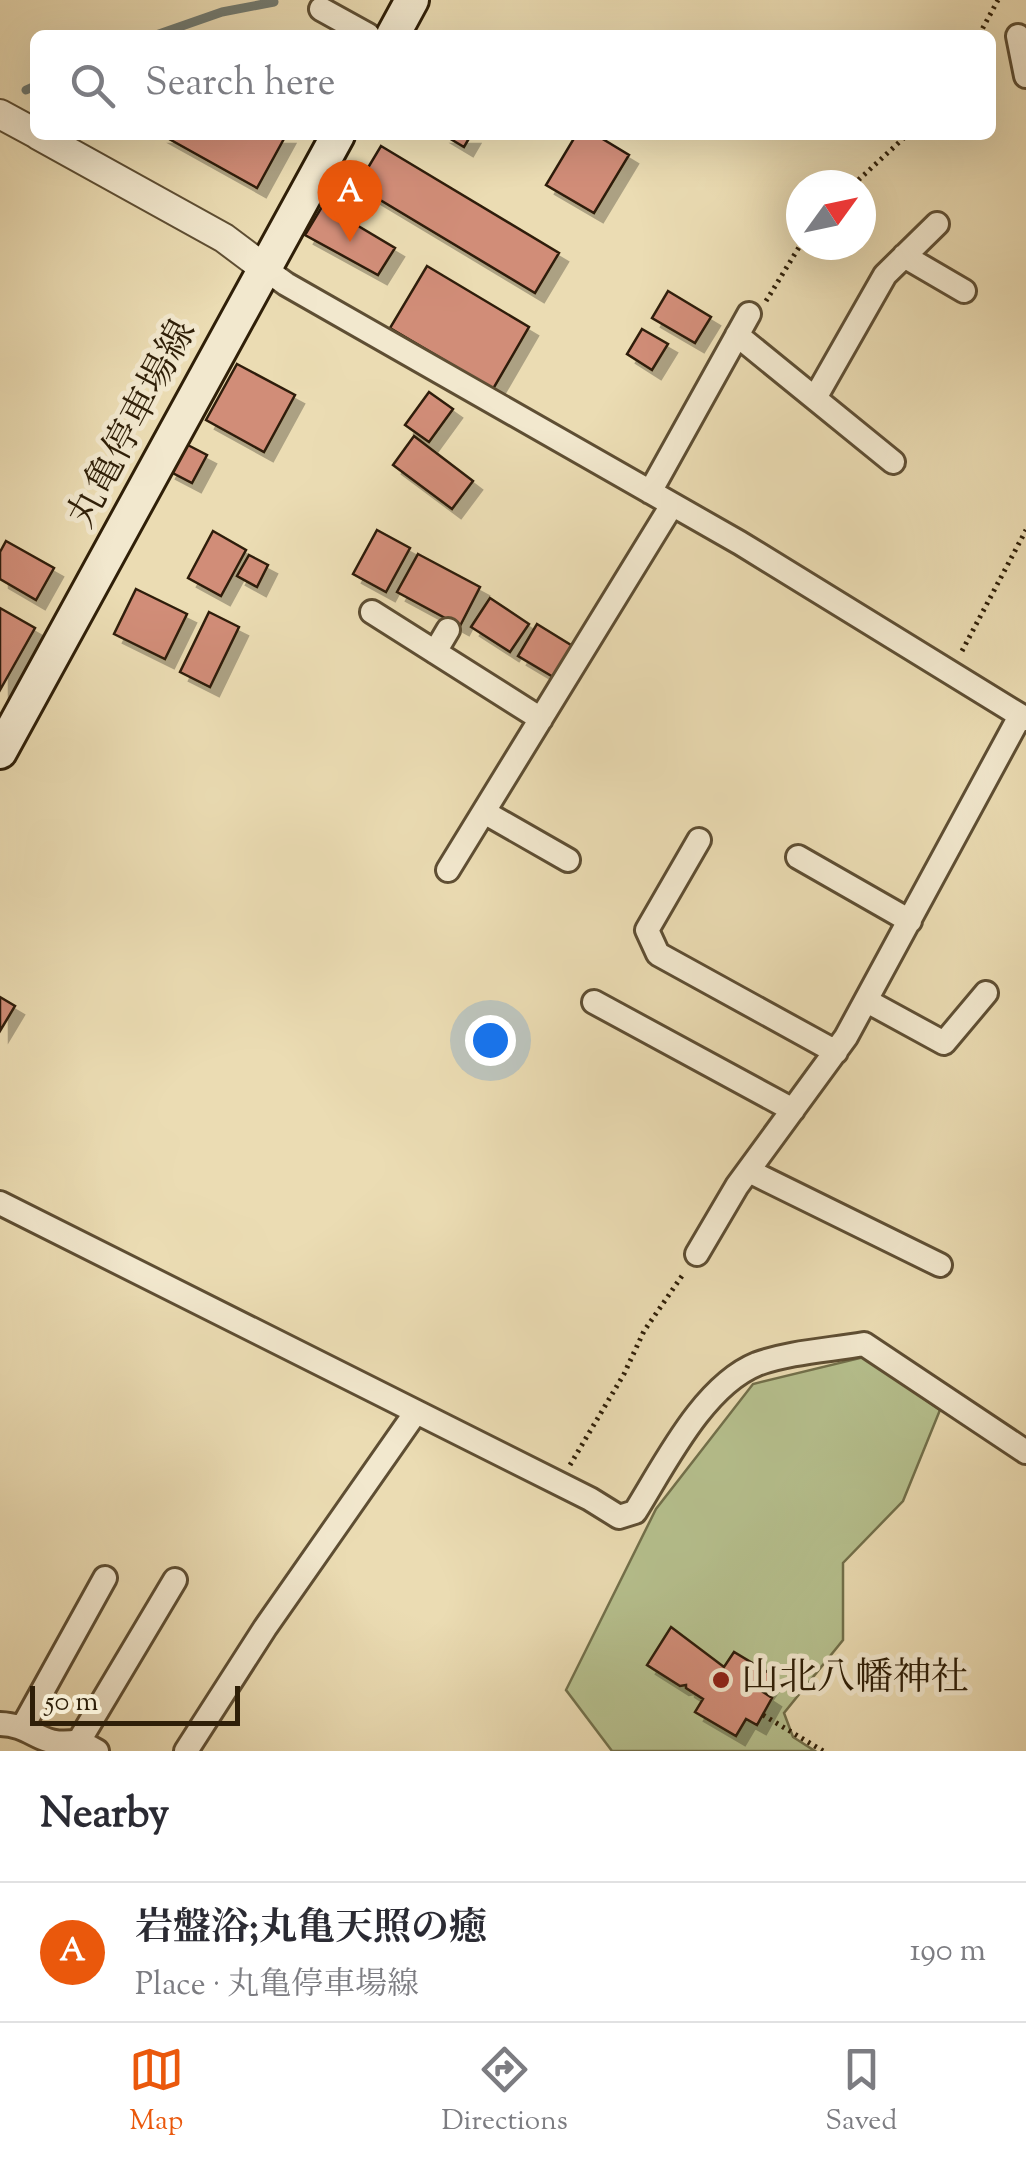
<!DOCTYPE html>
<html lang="en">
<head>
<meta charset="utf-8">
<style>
	body { margin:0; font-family:"Sorts Mill Goudy","Noto Serif JP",serif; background:#f2f2f3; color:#2b2b33 }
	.compass { position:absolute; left:786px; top:170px; width:90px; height:90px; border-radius:50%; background:#fff; box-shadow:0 10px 40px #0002; rotate:57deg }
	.scale { position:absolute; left:30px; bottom:25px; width:210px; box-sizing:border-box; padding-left:10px; border:5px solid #2f1f08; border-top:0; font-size:28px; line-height:35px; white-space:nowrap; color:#2f1f08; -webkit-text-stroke:8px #f2e8ce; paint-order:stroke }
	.you { position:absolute; left:490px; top:1040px; width:35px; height:35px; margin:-25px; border:8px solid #fff; border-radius:50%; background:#1a73e8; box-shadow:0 0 0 15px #1a73e833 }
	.badge { display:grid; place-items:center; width:65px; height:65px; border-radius:50%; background:#ea580c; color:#fff; font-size:32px; font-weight:700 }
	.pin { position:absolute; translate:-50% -82px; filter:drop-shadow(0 2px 5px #0008) }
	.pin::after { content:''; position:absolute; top:52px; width:35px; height:30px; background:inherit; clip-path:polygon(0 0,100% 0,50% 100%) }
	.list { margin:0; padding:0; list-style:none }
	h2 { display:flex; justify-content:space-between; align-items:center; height:130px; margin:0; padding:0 40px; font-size:42px }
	h2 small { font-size:32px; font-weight:400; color:#7c7c81 }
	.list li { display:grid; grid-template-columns:65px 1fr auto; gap:30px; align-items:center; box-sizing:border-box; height:140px; padding:0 40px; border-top:2px solid #e1e1e2 }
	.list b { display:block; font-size:38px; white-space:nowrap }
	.list p { margin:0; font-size:32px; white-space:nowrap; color:#7c7c81 }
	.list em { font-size:32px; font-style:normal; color:#7c7c81 }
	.icon { flex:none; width:55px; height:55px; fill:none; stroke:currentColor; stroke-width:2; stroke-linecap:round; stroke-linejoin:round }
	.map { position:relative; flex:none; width:1026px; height:1751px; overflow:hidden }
	.search { position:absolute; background:#fff; box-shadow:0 10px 40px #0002; left:30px; right:30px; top:30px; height:110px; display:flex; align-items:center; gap:25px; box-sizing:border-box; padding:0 35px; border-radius:15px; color:#7c7c81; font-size:38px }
	.sheet { height:270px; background:#fff }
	nav { display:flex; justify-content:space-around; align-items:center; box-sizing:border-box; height:140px; border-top:2px solid #e1e1e2; background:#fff; font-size:28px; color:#7c7c81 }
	nav a { display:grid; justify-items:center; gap:5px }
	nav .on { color:#ea580c }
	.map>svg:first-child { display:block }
</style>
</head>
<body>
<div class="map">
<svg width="1026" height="1751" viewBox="0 0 1026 1751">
	<defs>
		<filter id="shadow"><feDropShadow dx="9" dy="9" stdDeviation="0" flood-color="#0004"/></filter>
	</defs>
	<rect width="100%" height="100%" fill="#ebdcb3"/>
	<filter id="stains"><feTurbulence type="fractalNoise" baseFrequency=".002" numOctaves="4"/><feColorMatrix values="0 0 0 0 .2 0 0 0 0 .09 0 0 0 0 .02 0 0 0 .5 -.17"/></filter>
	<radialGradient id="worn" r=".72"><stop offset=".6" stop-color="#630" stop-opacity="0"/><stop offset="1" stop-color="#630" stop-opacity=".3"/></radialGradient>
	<path fill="#b6c08e" stroke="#72704b" stroke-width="2.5" d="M864,1357L940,1410L903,1501L843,1563V1640L784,1713L793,1737L815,1751H612L566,1690L656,1509L753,1384Z"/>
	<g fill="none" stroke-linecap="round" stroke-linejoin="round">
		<path stroke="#727b72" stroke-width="9" d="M156,35L222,12L274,2
			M26,90L35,86"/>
	</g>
	<path fill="#d18d78" stroke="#2f1f08" stroke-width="2.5" filter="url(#shadow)" d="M162,135H286L257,188Z
		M444,135H471L464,147Z
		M576,135H596L629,155L594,213L546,185Z
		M381,146L559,253L535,293L357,186Z
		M323,205L395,248L378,275L305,235Z
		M427,266L529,327L493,389L390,328Z
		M668,291L711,317L695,343L652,318Z
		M642,329L668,344L652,370L627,354Z
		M237,364L295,395L264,452L206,420Z
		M429,392L453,409L429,442L405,425Z
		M414,436L473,481L452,509L393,465Z
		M182,442L207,455L192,483L167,470Z
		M377,530L410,548L386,592L353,574Z
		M213,531L246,550L221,596L188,578Z
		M6,541L54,568L36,600L0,579V552Z
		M418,554L480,587L460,626L397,592Z
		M249,555L268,565L257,587L237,576Z
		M136,589L187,614L165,659L114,634Z
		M490,598L529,624L510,652L471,627Z
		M0,608L35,628L0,690Z
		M209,612L239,627L210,687L180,672Z
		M537,624L579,650L560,681L518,656Z
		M0,997L15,1006L0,1031Z
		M671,1627L724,1667L734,1652L774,1676L763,1692L772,1698L757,1725L746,1719L736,1736L695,1712L703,1699L686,1688V1685L680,1686L647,1665Z"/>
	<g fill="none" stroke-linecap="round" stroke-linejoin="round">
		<defs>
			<path id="minor" d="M321,9L368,35
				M1018,36L1026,76
				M904,256L964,291
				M264,268L286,284L740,543L1026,719
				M737,335L893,462
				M815,398L885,275L937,224
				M650,492L749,314
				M372,612L541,719
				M435,652L448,630
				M484,812L568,860
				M699,840L647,930L658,954L836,1052
				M798,857L910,921
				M448,870L672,505
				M867,1001L944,1043L986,993
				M594,1002L793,1110
				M749,1171L940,1265
				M0,1203L590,1499L619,1517L635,1512C665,1464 703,1386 757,1364C790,1352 830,1350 864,1344L1026,1452
				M697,1254L737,1186L846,1037L1020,716
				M0,1724C35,1725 39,1749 79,1741
				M22,1728L105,1578
				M97,1751L79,1741L175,1580
				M186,1751L265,1628L416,1412"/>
			<path id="tertiary" d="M0,114L35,133
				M38,135L224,238L264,268"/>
			<path id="secondary" d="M393,35L412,0
				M0,752L338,135"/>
		</defs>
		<use href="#minor" stroke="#5e4e33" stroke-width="28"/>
		<use href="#tertiary" stroke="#5e4e33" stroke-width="32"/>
		<use href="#secondary" stroke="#2f1f08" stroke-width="38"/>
		<path stroke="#2f1f08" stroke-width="5" stroke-dasharray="2.5 5" stroke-linecap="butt" d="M979,35L998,0
			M853,185L907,135
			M766,301L801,244
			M962,651L1026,530
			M570,1465L624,1374L644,1331L684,1273
			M763,1715L823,1751"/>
		<use href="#minor" stroke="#f2e8ce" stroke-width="22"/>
		<use href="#tertiary" stroke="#f2e8ce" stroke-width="28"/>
		<use href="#secondary" stroke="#f2e8ce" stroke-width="32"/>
	</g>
	<circle fill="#8f2418" stroke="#f2e8ce" stroke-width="4" cx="721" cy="1680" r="10"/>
	<g text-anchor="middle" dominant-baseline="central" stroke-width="10" stroke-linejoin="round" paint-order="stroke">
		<g font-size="38" fill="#2f1f08" stroke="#f2e8ce">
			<text transform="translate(134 425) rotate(-62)">丸亀停車場線</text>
		</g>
		<g font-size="38" fill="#2f1f08" stroke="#f2e8ce" text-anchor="start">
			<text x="741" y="1680">山北八幡神社</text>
		</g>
	</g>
	<rect width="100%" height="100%" filter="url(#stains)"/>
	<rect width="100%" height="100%" fill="url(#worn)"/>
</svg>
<svg class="compass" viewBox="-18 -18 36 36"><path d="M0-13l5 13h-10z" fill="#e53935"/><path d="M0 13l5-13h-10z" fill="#7c7c81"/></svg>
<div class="scale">50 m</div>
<div class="you"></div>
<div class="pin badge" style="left:350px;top:242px">A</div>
<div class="search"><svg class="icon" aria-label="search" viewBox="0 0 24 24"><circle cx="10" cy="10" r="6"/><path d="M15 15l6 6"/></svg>Search here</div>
</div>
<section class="sheet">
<h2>Nearby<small></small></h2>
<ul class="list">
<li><span class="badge">A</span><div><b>岩盤浴;丸亀天照の癒</b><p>Place · 丸亀停車場線</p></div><em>190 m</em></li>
</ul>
</section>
<nav>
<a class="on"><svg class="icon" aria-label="map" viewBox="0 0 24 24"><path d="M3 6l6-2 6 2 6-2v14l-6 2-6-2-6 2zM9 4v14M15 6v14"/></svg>Map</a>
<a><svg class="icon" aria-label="directions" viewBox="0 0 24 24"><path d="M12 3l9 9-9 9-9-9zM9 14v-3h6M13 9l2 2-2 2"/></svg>Directions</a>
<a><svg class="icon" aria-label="saved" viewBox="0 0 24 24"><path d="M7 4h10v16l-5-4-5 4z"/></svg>Saved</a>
</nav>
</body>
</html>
